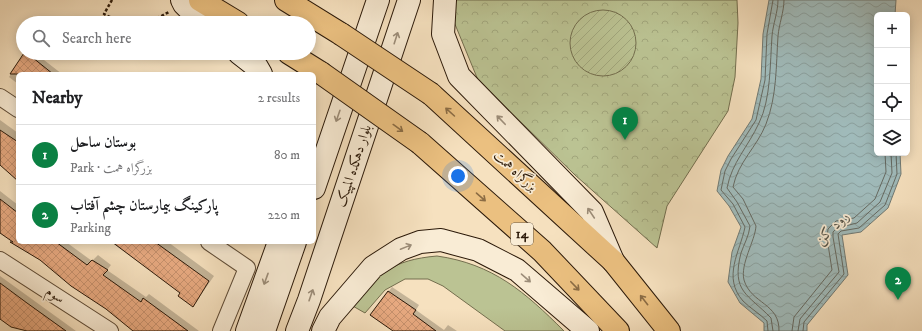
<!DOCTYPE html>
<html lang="en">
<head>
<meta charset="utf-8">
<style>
	body { margin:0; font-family:"IM FELL DW Pica",Amiri,serif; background:#f6f6f6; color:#202124 }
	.controls { position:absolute; right:12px; top:12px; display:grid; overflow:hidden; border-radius:6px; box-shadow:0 2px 10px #0003 }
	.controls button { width:36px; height:36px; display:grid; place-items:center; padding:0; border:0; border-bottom:1px solid #e0e0e0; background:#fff; color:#202124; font:20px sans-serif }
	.you { position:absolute; left:458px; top:176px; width:14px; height:14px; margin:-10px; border:3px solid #fff; border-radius:50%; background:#1a73e8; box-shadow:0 0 0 6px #1a73e833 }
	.badge { display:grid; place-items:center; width:26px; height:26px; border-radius:50%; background:#0b8043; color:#fff; font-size:13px; font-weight:700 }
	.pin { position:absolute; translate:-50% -33px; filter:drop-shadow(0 1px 2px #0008) }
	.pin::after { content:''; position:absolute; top:21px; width:14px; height:12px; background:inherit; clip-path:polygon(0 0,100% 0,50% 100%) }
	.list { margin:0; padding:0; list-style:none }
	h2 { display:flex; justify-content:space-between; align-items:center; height:52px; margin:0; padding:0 16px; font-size:17px }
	h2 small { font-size:13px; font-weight:400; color:#757577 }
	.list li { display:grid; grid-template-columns:26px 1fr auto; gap:12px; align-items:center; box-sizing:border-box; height:60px; padding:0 16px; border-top:1px solid #e0e0e0 }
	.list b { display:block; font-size:15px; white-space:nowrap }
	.list p { margin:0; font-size:13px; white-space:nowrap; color:#757577 }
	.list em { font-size:13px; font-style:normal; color:#757577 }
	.icon { flex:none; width:22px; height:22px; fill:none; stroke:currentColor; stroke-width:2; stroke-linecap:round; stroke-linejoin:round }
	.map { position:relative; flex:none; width:922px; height:331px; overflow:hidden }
	.search { position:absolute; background:#fff; box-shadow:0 2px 10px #0003; left:16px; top:16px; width:300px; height:44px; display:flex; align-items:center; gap:10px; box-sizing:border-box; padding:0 14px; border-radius:22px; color:#757577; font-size:15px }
	.panel { position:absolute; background:#fff; box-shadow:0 2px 10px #0003; left:16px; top:72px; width:300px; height:172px; border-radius:6px }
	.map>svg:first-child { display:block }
</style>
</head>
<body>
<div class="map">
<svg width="922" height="331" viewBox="0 0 922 331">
	<defs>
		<pattern id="park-crowns" width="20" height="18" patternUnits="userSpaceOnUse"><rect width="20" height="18" fill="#bbc393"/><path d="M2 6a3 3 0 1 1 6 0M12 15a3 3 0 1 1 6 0" fill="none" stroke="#a1a77d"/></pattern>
		<pattern id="garden-furrows" width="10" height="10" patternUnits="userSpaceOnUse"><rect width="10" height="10" fill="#bbc393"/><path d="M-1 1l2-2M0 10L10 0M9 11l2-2" fill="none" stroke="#a1a77d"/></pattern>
		<pattern id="water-waves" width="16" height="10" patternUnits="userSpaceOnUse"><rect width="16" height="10" fill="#a0bbbb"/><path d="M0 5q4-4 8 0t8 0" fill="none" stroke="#8aa09f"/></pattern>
		<pattern id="building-cross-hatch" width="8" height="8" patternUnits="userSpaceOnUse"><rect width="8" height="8" fill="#e7a980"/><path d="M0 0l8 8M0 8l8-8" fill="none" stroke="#c6916d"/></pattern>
	</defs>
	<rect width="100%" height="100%" fill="#f6e1bf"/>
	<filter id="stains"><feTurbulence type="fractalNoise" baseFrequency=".005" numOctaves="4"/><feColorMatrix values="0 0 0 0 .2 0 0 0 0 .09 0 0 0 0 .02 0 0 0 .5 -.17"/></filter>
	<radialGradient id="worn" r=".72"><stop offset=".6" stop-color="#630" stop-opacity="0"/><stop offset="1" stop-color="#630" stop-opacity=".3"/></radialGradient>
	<path fill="#bbc393" stroke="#736e4e" d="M437,256C493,264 525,292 564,331H505L443,286L428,279H405L385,290L365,313L351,305C380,273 392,260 437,256Z"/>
	<path fill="url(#park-crowns)" stroke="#736e4e" d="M454,0H737L738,23L735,77L728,111L667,206L657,248L575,175L478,80L452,17Z"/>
	<path fill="url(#garden-furrows)" stroke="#736e4e" d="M570 43a33 33 0 1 1 66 0a33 33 0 1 1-66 0Z"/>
	<path fill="url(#water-waves)" stroke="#717a74" d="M769,0H896L895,15H877V153H900L901,174L888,208L861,232L842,235L848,275L807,325V331H764V323L740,303L728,282L732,252L741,227L729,206L717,191L721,170L728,156L752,119L761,79L763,34Z"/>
	<path fill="#0003" d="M26,53H35L62,74H18V84L9,77Z
		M0,120L18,133V179L0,165Z
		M0,191L18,205V242H66L92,261L98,255L111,265L107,270L146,297L149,294L199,331H135L41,259L0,231Z
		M113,242H168L214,276L193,306L181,293Z
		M0,276L76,331H28L0,318Z
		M392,287L419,305L416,310L444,330L448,325L457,331H393L371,315Z"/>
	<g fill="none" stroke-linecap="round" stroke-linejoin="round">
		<path stroke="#666a62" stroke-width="1" d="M768,331L767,321C760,314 750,308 743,301C722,277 740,252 745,227L733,204L721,190L725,171L731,159L756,120L765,80L767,34L773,0
			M773,331L771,318C748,294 731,292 741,253C744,244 749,236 750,226L737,202L727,188C732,162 748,147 759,123C771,99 770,63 772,36C773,24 778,12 778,0
			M779,331C780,303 751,304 744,280C740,264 755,241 756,226L743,199L733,187C738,162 757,147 766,124C777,96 776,66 778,36C779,24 784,12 784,0
			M792,331L794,317L832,270L827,238L828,229L836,221L854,218L875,199L886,172L885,153
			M798,331L800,319L839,272L833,237V232L837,228L857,223L880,202L892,173L891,153
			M803,331L804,322L844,274L838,234L841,231L859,228L885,205L897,174L896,153"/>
	</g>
	<path fill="url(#building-cross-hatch)" stroke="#2b1909" d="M24,53H27L53,74H10Z
		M0,130L18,142V181L0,165Z
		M0,199L18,213V242H56L87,265L92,260L108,270L103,275L141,302L143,298L188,331H133L106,309L71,286L40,260L10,242H13L0,233Z
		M112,242H155L209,281L193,307L178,296L180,293Z
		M0,283L27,303L66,331H27L11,327L0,319Z
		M388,291L416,310L413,314L436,331H393L370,315Z"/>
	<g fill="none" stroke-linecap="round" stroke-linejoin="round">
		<defs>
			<path id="minor" d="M0,97L18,109
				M209,242L247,268L221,331
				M0,260L110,331"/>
			<path id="secondary" d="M182,0L184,4L203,23
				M445,0L443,34L459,76L592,212L613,261
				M239,53L257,67L261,74
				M314,188L378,0
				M247,331L279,242
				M264,331L295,242
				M297,331L309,300L409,0
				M323,331L330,317L373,267L401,249L420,242L441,240L478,250L517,270L588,331"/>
			<path id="trunk" d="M200,0L238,23
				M286,0L341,34
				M289,53L321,73
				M431,94L613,261L669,331
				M420,143L542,251L618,331"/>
		</defs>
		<use href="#minor" stroke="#5e4b36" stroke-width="18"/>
		<use href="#secondary" stroke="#2b1909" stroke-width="24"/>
		<use href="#trunk" stroke="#2b1909" stroke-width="24"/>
		<path stroke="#2b1909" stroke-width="2.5" stroke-dasharray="3 2" stroke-linecap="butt" d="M112,0L104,14L121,23
			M148,23L169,12"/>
		<use href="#minor" stroke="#f9ecd5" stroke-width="16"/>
		<use href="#secondary" stroke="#f9ecd5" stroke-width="22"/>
		<use href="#trunk" stroke="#ebc080" stroke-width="22"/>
		<defs>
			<path id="trunk-bridge" d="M341,34L431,94
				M321,73L420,143"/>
		</defs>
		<use href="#trunk-bridge" stroke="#2b1909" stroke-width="24" stroke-linecap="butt"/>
		<use href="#trunk-bridge" stroke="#ebc080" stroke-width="22"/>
	</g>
	<defs><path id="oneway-shaft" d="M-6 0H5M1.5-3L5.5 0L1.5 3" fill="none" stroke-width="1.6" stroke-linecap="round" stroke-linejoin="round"/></defs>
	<g stroke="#9c8d79">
		<use href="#oneway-shaft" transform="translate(396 38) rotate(-72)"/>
		<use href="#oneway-shaft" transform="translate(338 116) rotate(109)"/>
		<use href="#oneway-shaft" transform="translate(501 120) rotate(-134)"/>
		<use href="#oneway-shaft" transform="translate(591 213) rotate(-124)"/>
		<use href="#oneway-shaft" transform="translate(406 247) rotate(-22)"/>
		<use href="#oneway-shaft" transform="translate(526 278) rotate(41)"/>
		<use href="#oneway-shaft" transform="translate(266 279) rotate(110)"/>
		<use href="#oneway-shaft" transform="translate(311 295) rotate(-71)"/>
	</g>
	<g stroke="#8b6c44">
		<use href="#oneway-shaft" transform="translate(450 112) rotate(-138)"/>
		<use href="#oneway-shaft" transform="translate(398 128) rotate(36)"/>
		<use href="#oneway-shaft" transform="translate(481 197) rotate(41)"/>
		<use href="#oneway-shaft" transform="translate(575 286) rotate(46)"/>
		<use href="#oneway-shaft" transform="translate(644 300) rotate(-128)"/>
	</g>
	<g text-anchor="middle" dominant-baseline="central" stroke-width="3.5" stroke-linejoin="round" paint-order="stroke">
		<rect fill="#f9ecd5" stroke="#695846" stroke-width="1" x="511" y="223" width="22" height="22" rx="3"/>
		<g font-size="13" font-weight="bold" fill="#2b1909">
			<text x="522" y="234">14</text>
		</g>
		<g font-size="14" fill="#2b1909" stroke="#f9ecd5">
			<text transform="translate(354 166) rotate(-72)">بلوار دهکده المپیک</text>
			<text transform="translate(515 171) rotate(42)">بزرگراه همت</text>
			<text transform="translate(55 295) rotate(33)">سوم</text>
		</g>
		<g font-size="15" font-style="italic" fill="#545247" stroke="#f9ecd5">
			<text transform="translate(832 228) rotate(-44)">رود کن</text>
		</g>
	</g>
	<rect width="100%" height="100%" filter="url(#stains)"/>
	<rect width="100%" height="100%" fill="url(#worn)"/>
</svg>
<div class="controls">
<button>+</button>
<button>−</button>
<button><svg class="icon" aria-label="locate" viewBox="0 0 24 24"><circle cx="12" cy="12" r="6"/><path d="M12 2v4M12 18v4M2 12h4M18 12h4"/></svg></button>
<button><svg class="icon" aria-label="layers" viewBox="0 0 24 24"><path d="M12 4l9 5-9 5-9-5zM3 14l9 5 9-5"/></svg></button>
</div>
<div class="you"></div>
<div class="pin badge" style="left:625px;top:140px">1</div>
<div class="pin badge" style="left:898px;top:300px">2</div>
<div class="search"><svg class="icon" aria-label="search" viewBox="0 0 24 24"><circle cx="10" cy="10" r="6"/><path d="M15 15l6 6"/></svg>Search here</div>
<section class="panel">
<h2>Nearby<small>2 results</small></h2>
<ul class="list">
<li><span class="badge">1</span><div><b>بوستان ساحل</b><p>Park · بزرگراه همت</p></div><em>80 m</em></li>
<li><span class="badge">2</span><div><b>پاركينگ بيمارستان چشم آفتاب</b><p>Parking</p></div><em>220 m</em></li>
</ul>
</section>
</div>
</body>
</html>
